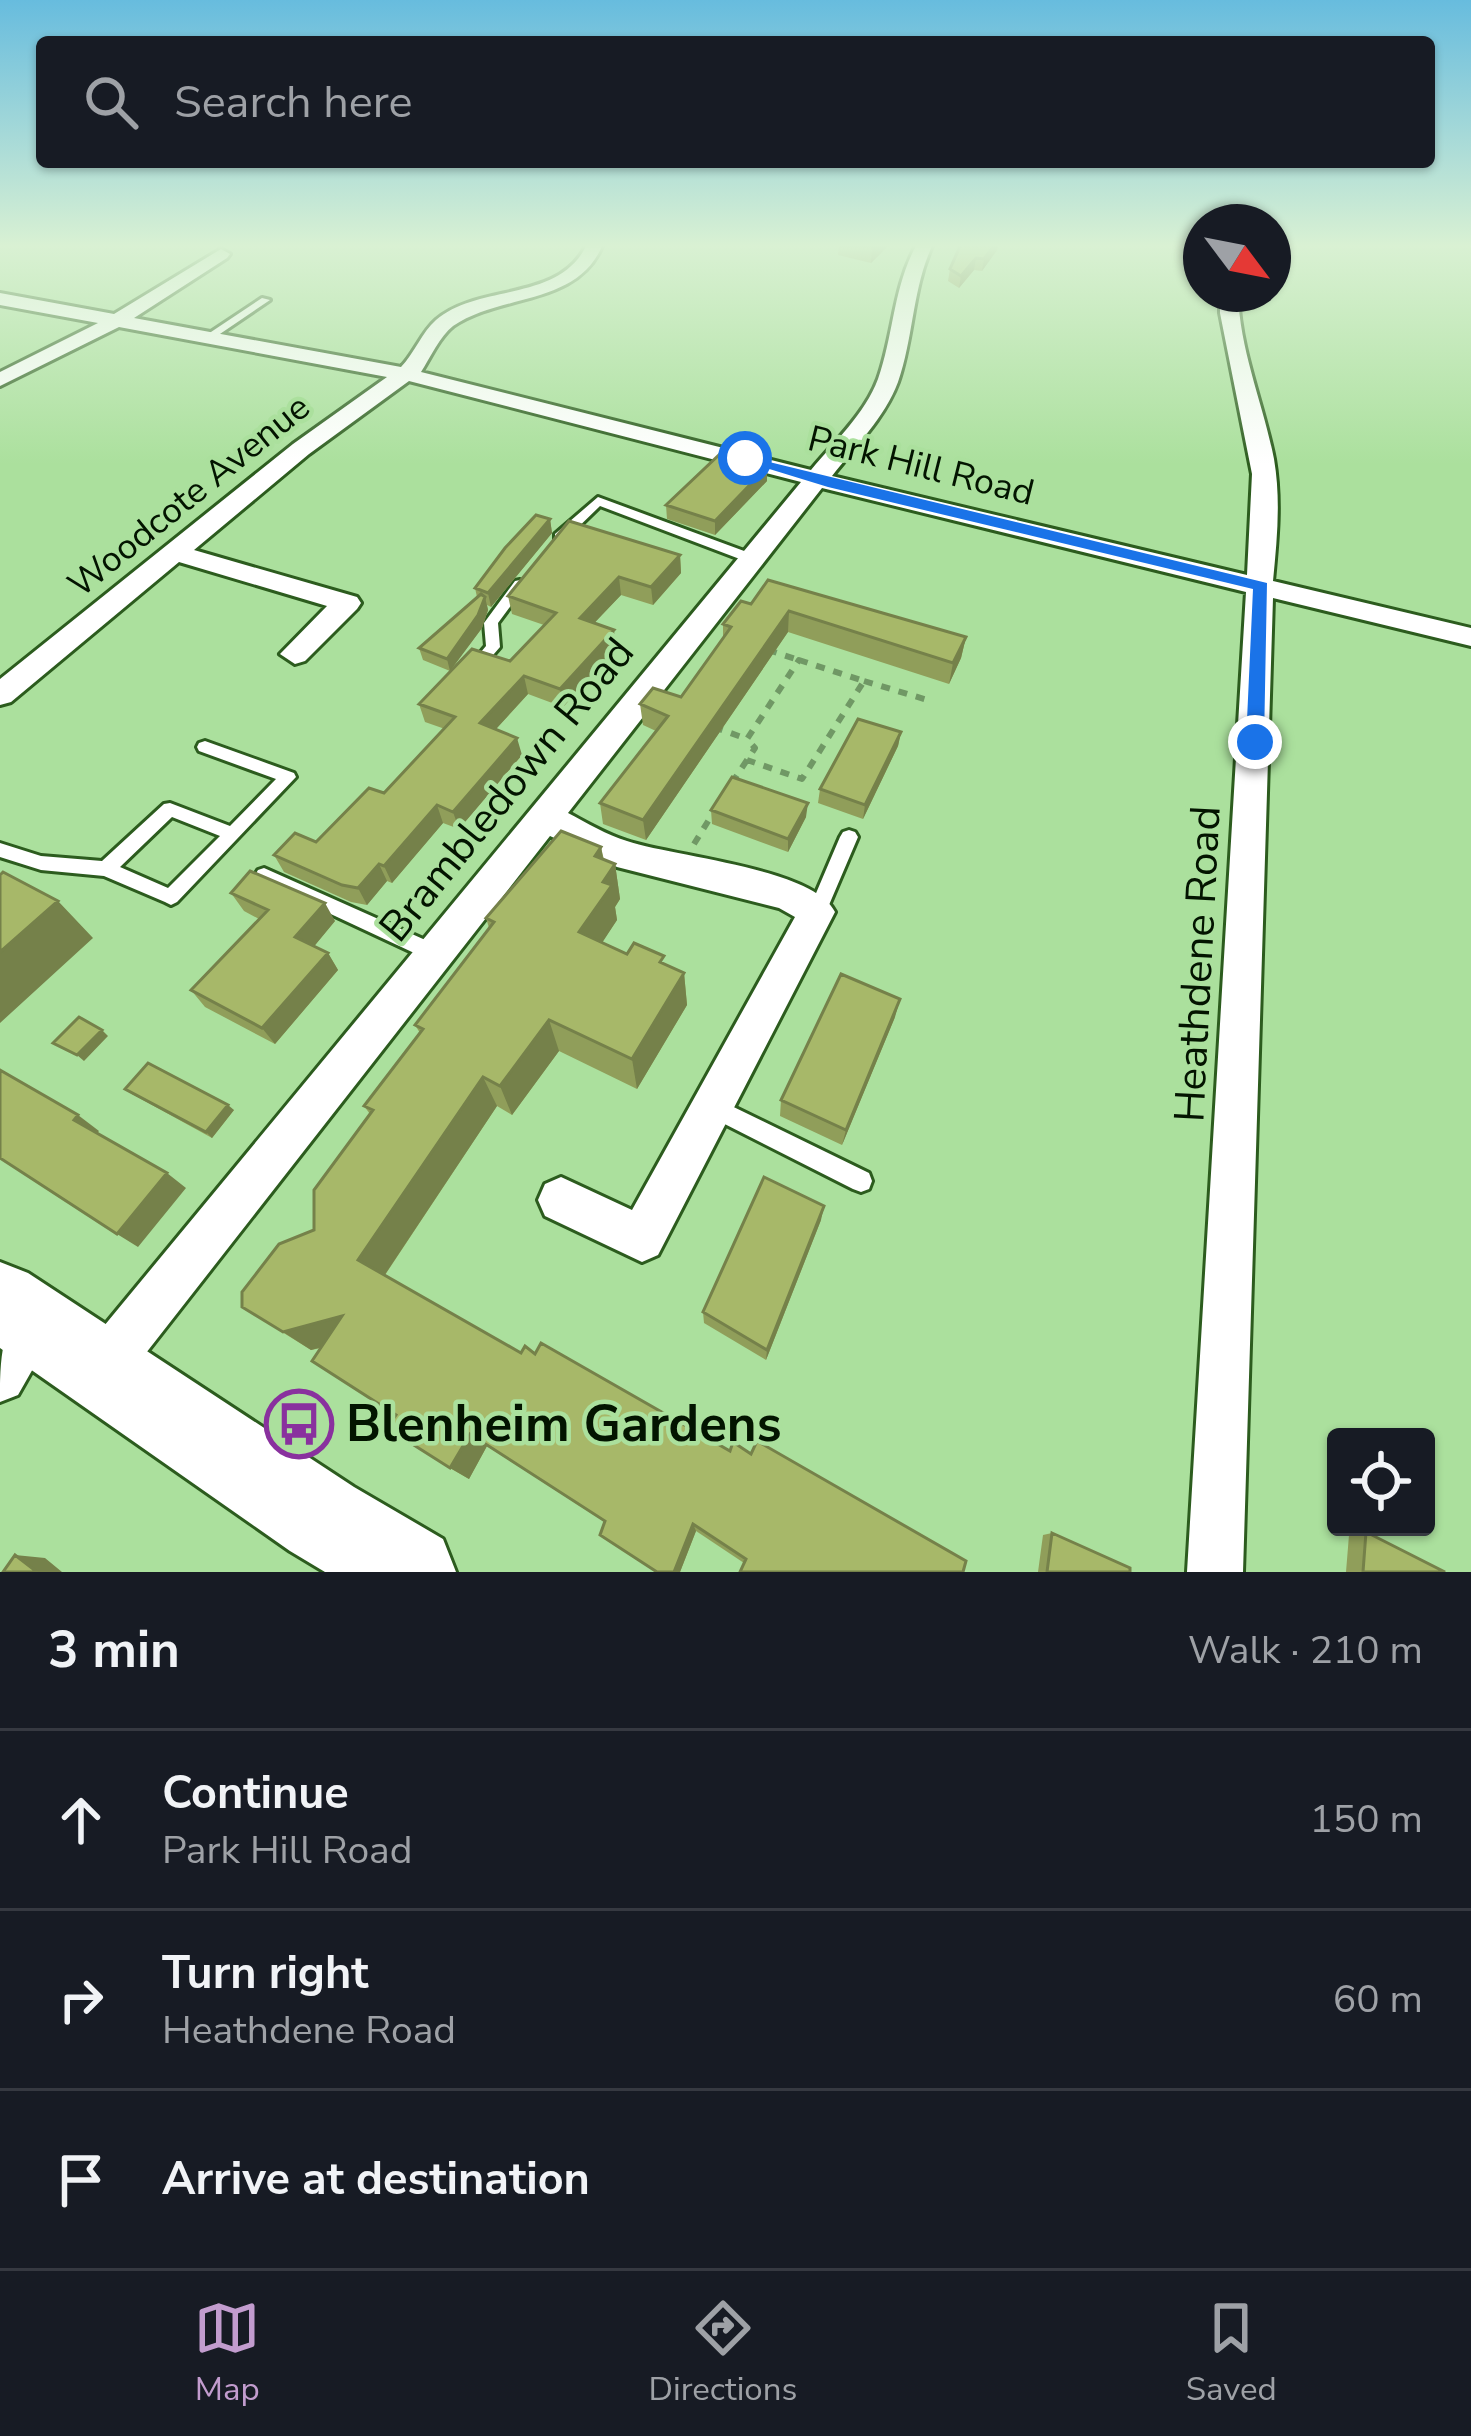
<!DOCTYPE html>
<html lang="en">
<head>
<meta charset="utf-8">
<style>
	body { margin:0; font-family:"Nunito Sans",sans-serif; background:#20242c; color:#f1f3f6 }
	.controls { position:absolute; right:36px; bottom:36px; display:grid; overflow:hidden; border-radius:12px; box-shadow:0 3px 9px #0004 }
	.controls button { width:108px; height:108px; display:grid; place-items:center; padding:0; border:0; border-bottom:3px solid #363941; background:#171b24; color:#f1f3f6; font:60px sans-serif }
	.compass { position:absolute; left:1183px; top:204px; width:108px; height:108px; border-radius:50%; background:#171b24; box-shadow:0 3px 9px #0004; rotate:122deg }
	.stop { position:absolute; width:36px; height:36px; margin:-27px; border:9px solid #1a73e8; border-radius:50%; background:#fff }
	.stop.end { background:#1a73e8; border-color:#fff; box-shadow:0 3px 12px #0008 }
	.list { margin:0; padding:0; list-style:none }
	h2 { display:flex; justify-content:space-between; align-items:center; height:156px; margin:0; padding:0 48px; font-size:51px }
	h2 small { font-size:39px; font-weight:400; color:#9ea1a6 }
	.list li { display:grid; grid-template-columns:78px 1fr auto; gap:36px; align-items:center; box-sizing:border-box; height:180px; padding:0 48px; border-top:3px solid #363941 }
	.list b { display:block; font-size:45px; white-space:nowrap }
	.list p { margin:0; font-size:39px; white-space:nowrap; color:#9ea1a6 }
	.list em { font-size:39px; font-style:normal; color:#9ea1a6 }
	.icon { flex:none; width:66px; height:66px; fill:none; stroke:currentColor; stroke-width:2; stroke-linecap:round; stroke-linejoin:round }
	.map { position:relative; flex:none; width:1471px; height:1572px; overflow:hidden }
	.search { position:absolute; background:#171b24; box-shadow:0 3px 9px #0004; left:36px; right:36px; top:36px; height:132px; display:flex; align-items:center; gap:30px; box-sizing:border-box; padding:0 42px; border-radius:12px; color:#9ea1a6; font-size:45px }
	.sheet { height:696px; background:#171b24 }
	nav { display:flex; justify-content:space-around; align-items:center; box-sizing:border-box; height:168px; border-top:3px solid #363941; background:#171b24; font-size:33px; color:#9ea1a6 }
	nav a { display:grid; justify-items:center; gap:6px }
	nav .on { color:#c29cce }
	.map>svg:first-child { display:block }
</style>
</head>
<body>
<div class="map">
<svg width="1471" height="1572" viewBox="0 0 1471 1572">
	<rect width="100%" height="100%" fill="#abe09d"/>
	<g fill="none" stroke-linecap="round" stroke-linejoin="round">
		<defs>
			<path id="service" d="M262,298L270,300L214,338H208V334Z
				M598,497L755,555L757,558L755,561H745L600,506L565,540H555V534Z
				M520,580L527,584L498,623L500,647L487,662H477L475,659L486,646L484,623L515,581Z
				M205,741L294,773L296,777L177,902L171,905L165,902L104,876L41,870L0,857V843L41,856L102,861L164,804L170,803L230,826L276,779L199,751L197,747L199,743ZM172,817L220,836L168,888L120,867Z
				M849,830L855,832L858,837L826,912L823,917L817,920L811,917L808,912L840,837L843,832Z
				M264,868L441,947L443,953L441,959L434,961L427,959L258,880L255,875L258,870Z
				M713,1097L869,1173L872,1181L869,1189L861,1192L853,1189L705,1114L702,1107L705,1100Z"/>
			<path id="minor" d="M587,244H603C578,306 502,293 453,326C440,336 430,358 421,372L811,470C834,442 865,414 878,379C894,334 893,287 917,244H933C912,288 914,336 898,382C885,417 855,447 832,476L1247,575L1252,474L1220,313V294H1238C1240,352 1263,403 1274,459C1281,500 1277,540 1273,581L1471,628V646L1273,598L1243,1572H1187L1246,592L822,488L568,813C587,823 607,835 627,841C674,857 814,868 835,912L658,1255L642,1262L545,1216L538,1200L545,1184L561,1177L632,1210L795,917L779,908L617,867L550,836L121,1385L103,1392L85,1385L78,1367L85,1349L801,482L409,381L309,454L194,550L357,597L361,603L357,609L305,661L295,664L280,654L327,606L179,562L11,702L0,705V679L293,444L387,377L119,327L0,386V372L98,323L0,305V293L114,314L221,249L230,254L227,258L134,318L401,367C414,354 422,332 436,320C479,283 560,303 587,244Z
				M35,1299L52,1306L59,1323L18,1395L0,1402C0,1362 0,1317 35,1299Z"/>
			<path id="primary" d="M0,1262L28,1273L354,1487L443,1539L456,1572H325L290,1551L0,1348Z"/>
		</defs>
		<use href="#service" stroke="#2c5c1e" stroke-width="6"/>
		<use href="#minor" stroke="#2c5c1e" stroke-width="6"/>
		<use href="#primary" stroke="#2c5c1e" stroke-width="6"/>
		<path stroke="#709865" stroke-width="6" stroke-dasharray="9 9" stroke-linecap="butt" d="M768,650L799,660
			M799,660L864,681L802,779L747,760L755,748L747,739Z
			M864,681L931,701
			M714,727L747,739
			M732,783L747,760
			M694,844L715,810"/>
		<use href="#service" fill="#fff" fill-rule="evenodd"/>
		<use href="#minor" fill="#fff" fill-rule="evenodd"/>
		<use href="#primary" fill="#fff" fill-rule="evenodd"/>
	</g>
	<path fill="#909e5a" d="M839,244H890L871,263L838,255Z
		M961,244H998L997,250L982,271L974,270L959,288L948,281L950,269Z
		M767,467V481L715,535L667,519L666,505Z
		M550,519L552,533L491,607L487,605L488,610L482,628L450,671L423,660L419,648L477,597L475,588Z
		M680,555L681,573L653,605L621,595L594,623L616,648L563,707L528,694L496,729L522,755L459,829L443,823L392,883L387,881L367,905L351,902L284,872L274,855L316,842L384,793L445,729L425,722L419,704L510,661L544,625L512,614L508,596Z
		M751,604L966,637L961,658L949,684L788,632L646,840L603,824L600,803L656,731L643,725L640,704L681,697L723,638V624Z
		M901,732L898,746L863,819L818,803L820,789Z
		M711,810L806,817L788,852L712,824Z
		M601,847L604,860L615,864L620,899L615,907L617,920L602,942L627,954L665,964L684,973L687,1005L637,1089L559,1051L512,1115L497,1106L385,1275L521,1353L535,1354L730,1451L751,1454L966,1561L744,1563L696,1531L680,1572H657L605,1522L487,1446L469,1479L450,1468L396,1415L321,1348L311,1350L242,1307L314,1230L370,1114L364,1106L420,1033L415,1025L489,928L486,918Z
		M231,893L335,921L314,946L328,953L338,970L275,1044L205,1007L191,990L259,919L244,911Z
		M895,1017L842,1145L780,1116L781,1100Z
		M126,1089L234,1110L212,1138L132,1094Z
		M821,1220L766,1360L704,1323L703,1312Z
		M1366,1532L1445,1572H1346L1349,1535Z
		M1052,1533L1130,1572H1038L1043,1535Z"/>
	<path fill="#75814a" d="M876,244H890L871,263L872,247Z
		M995,244H998L997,250L982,271L984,259Z
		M976,258L974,270L959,288L961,276Z
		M767,467V481L715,535V521Z
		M550,519L552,533L491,607L488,593Z
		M680,555L681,573L653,605L651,587Z
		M619,577L621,595L582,636L580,618Z
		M485,597L488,610L482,628L450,671L447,659Z
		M789,611L788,632L646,840L643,820Z
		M614,630L616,648L563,707L560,689Z
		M966,637L961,658L949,684L953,663Z
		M524,676L528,694L485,741L480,723Z
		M901,732L898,746L863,819L865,805Z
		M517,738L522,755L459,829L453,812Z
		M808,803L806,817L788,852V839Z
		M437,805L443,823L392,883L384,866Z
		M601,847L606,876L615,864L620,899L615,907L617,920L587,966L579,932L595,856Z
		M379,864L387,881L367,905L358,888Z
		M58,901L93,938L0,1023V952Z
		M325,903L335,921L307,955L295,937Z
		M328,953L338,970L275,1044L262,1028Z
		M684,973L687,1005L637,1089L632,1059Z
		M900,999L895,1017L842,1145L846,1130Z
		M549,1020L559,1051L512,1115L500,1086Z
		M102,1030L108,1036L84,1061L77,1055Z
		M483,1077L497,1106L380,1282L358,1260Z
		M228,1105L234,1110L212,1138L206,1132Z
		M78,1115L99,1131L95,1136L74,1120Z
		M167,1173L186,1188L138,1247L117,1234Z
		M824,1206L821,1220L766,1360L767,1350Z
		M342,1316L366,1335L311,1350L283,1332Z
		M470,1434L487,1446L469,1479L450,1468Z
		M693,1524L696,1531L680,1572H674Z
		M15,1555L45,1558L62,1572H68H37Z"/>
	<path fill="#a7b869" stroke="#75814a" stroke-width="3" d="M961,244H995L984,259L976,258L961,276L950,269Z
		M720,454L767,467L715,521L666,505Z
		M536,515L550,519L488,593L475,588L505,548Z
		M569,521L680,555L651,587L619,577L580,618L614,630L560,689L524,676L480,723L517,738L453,812L437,805L384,866L379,864L358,888L342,885L274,855L295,833L316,842L369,788L384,793L455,717L419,704L472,649L510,661L556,613L508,596Z
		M768,580L966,637L953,663L789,611L643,820L600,803L668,716L640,704L653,688L681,697L731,627L723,624L741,601L751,604Z
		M481,594L485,597L478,615L447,659L419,648Z
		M858,719L901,732L865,805L820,789Z
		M732,777L808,803L788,839L711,810Z
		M561,831L601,847L595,856L615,864L603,882L612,885L579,932L627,954L634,943L664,956L660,962L684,973L632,1059L549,1020L500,1086L483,1077L358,1260L521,1353L525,1346L535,1354L541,1343L730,1451L733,1442L751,1454L757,1441L966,1561L963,1572H740L746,1559L693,1524L674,1572H657L600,1535L605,1521L470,1434L450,1468L387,1428L396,1415L312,1361L342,1316L283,1332L242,1307V1292L279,1244L314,1230V1190L373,1110L364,1106L423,1029L415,1025L494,922L486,918Z
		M250,871L325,903L295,937L328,953L262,1028L191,990L268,910L231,893Z
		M3,872L58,901L0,952V875Z
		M841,974L900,999L846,1130L781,1100Z
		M79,1017L102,1030L77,1055L53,1043Z
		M148,1063L228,1105L206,1132L125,1089Z
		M0,1070L78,1115L74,1120L167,1173L117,1234L0,1158Z
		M764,1177L824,1206L767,1350L703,1312Z
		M1366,1532L1445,1572H1363Z
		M1052,1533L1130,1568V1572H1047Z
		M15,1555L37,1572H3Z"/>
	<linearGradient id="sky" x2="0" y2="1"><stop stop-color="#67bcde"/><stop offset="0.53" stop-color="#d9f1d3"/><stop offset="1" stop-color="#d9f1d3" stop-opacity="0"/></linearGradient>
	<rect width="1471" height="464" fill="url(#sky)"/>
	<path fill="#1a73e8" d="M740,455L1267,583L1264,742L1255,749L1246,742L1253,589L828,487L740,460Z"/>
	<defs>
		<symbol id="bus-ring" viewBox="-11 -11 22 22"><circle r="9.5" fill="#abe09d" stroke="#89319e" stroke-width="1.5"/><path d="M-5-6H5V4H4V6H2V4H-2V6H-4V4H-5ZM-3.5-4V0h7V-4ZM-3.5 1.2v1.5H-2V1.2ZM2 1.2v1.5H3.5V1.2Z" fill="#89319e"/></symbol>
	</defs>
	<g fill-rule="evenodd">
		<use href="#bus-ring" x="261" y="1386" width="76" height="76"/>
	</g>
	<g text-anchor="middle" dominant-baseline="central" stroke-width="9" stroke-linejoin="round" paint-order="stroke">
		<g font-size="36" fill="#031400" stroke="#abe09d">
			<text transform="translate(921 466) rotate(14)">Park Hill Road</text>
			<text transform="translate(189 496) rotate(-39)">Woodcote Avenue</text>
		</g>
		<g font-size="42" fill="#031400" stroke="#abe09d">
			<text transform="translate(507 790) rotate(-51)">Brambledown Road</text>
			<text transform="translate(1198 964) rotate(-87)">Heathdene Road</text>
		</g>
		<g font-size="51" font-weight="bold" fill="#031400" stroke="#abe09d" text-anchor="start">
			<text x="346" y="1424">Blenheim Gardens</text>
		</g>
	</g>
</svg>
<div class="controls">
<button><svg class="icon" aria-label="locate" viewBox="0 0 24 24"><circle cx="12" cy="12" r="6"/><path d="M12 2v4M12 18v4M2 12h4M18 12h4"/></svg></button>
</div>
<svg class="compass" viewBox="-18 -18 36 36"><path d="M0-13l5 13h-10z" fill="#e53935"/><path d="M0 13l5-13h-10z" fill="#9ea1a6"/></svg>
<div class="stop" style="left:745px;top:458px"></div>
<div class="stop end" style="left:1255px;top:742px"></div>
<div class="search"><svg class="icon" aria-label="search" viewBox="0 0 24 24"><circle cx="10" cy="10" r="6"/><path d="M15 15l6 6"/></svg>Search here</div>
</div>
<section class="sheet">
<h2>3 min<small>Walk · 210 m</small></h2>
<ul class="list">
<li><svg class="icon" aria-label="ahead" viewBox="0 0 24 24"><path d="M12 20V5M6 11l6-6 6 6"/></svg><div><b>Continue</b><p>Park Hill Road</p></div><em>150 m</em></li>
<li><svg class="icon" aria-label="right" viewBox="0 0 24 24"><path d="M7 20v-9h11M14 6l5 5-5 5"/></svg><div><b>Turn right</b><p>Heathdene Road</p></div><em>60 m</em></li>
<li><svg class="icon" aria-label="arrive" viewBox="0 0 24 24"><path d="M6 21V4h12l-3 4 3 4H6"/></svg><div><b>Arrive at destination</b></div></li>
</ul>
</section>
<nav>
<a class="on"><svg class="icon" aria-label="map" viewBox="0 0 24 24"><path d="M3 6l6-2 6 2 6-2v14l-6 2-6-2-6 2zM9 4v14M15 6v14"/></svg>Map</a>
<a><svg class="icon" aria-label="directions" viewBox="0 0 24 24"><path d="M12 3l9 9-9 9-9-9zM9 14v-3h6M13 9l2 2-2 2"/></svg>Directions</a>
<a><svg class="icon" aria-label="saved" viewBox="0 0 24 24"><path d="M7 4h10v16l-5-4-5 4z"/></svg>Saved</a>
</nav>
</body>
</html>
